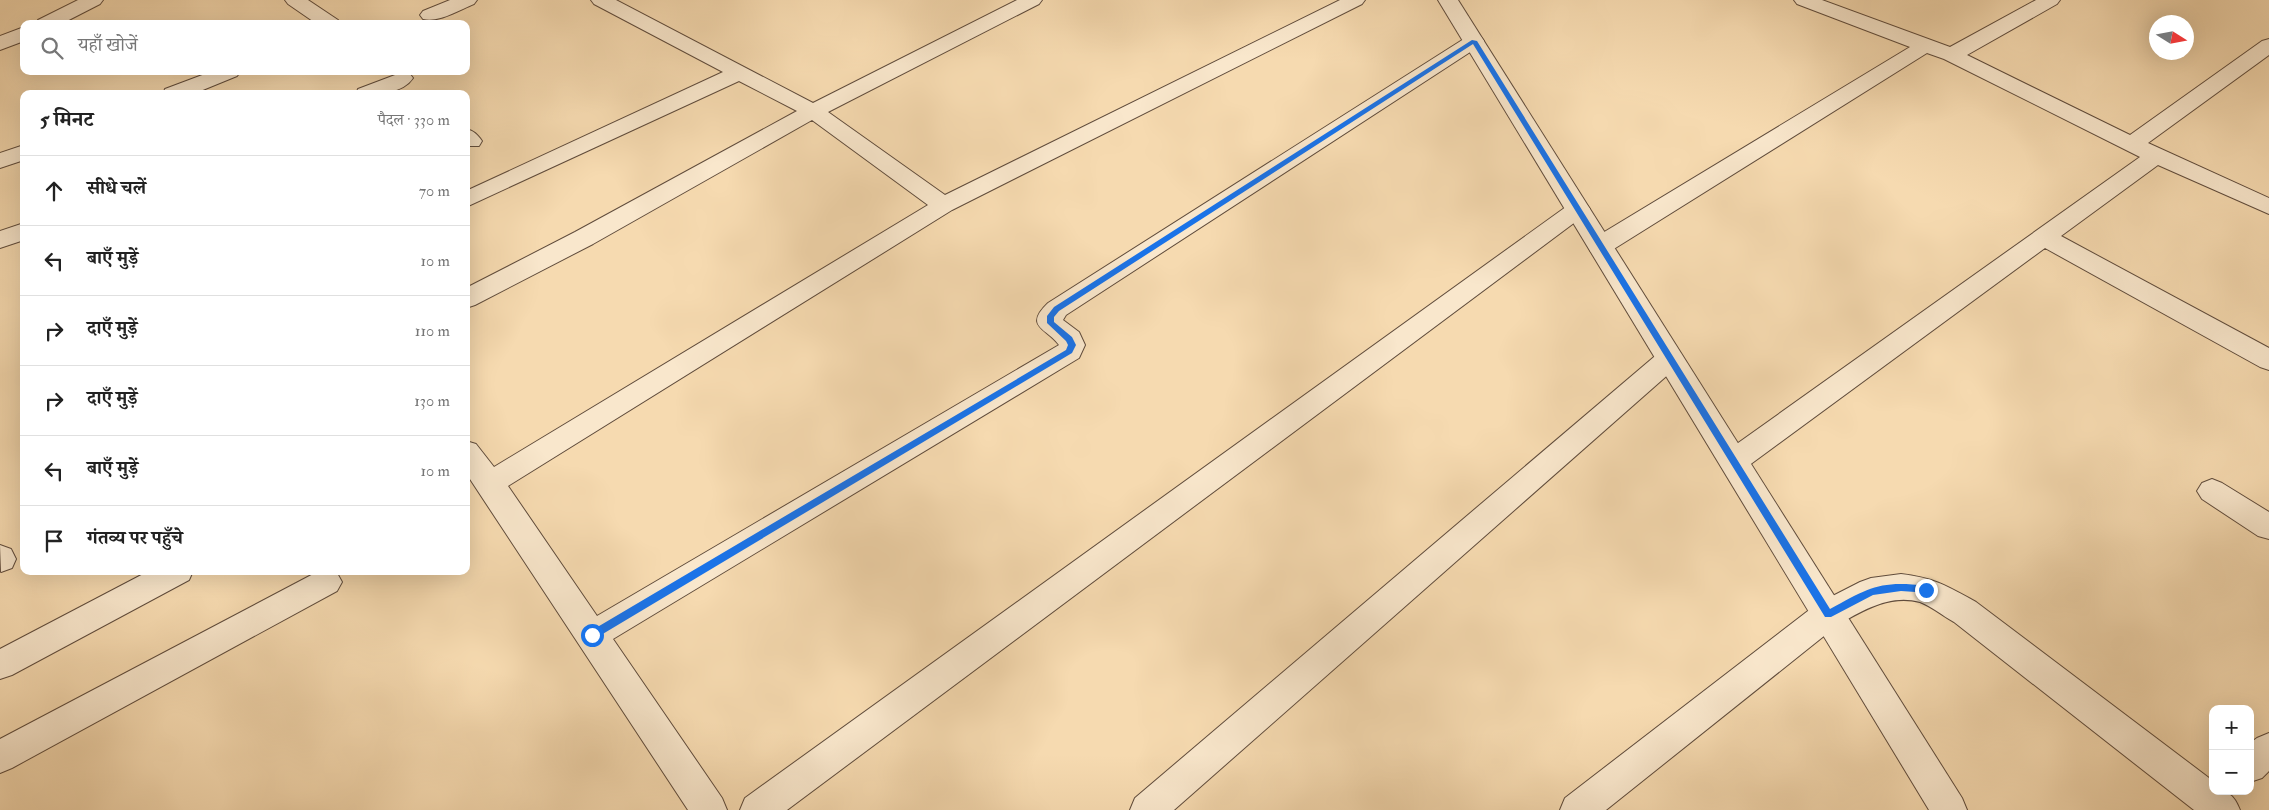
<!DOCTYPE html>
<html lang="hi">
<head>
<meta charset="utf-8">
<style>
	body { margin:0; font-family:"IM FELL Double Pica","Noto Serif Devanagari",serif; background:#f2f2f2; color:#222 }
	.controls { position:absolute; right:15px; bottom:15px; display:grid; overflow:hidden; border-radius:10px; box-shadow:0 5px 20px #0002 }
	.controls button { width:45px; height:45px; display:grid; place-items:center; padding:0; border:0; border-bottom:1px solid #e0e0e0; background:#fff; color:#222; font:25px sans-serif }
	.compass { position:absolute; left:2149px; top:15px; width:45px; height:45px; border-radius:50%; background:#fff; box-shadow:0 5px 20px #0002; rotate:101deg }
	.stop { position:absolute; width:15px; height:15px; margin:-11px; border:4px solid #1a73e8; border-radius:50%; background:#fff }
	.stop.end { background:#1a73e8; border-color:#fff; box-shadow:0 1px 5px #0008 }
	.list { margin:0; padding:0; list-style:none }
	h2 { display:flex; justify-content:space-between; align-items:center; height:65px; margin:0; padding:0 20px; font-size:21px }
	h2 small { font-size:16px; font-weight:400; color:#767676 }
	.list li { display:grid; grid-template-columns:32px 1fr auto; gap:15px; align-items:center; box-sizing:border-box; height:70px; padding:0 20px; border-top:1px solid #e0e0e0 }
	.list b { display:block; font-size:19px; white-space:nowrap }
	.list em { font-size:16px; font-style:normal; color:#767676 }
	.icon { flex:none; width:28px; height:28px; fill:none; stroke:currentColor; stroke-width:2; stroke-linecap:round; stroke-linejoin:round }
	.map { position:relative; flex:none; width:2269px; height:810px; overflow:hidden }
	.search { position:absolute; background:#fff; box-shadow:0 5px 20px #0002; left:20px; top:20px; width:450px; height:55px; display:flex; align-items:center; gap:12px; box-sizing:border-box; padding:0 18px; border-radius:10px; color:#767676; font-size:19px }
	.panel { position:absolute; background:#fff; box-shadow:0 5px 20px #0002; left:20px; top:90px; width:450px; height:485px; border-radius:10px }
	.map>svg:first-child { display:block }
</style>
</head>
<body>
<div class="map">
<svg width="2269" height="810" viewBox="0 0 2269 810">
	<rect width="100%" height="100%" fill="#f6dab0"/>
	<filter id="stains"><feTurbulence type="fractalNoise" baseFrequency=".004" numOctaves="4"/><feColorMatrix values="0 0 0 0 .2 0 0 0 0 .09 0 0 0 0 .02 0 0 0 .5 -.17"/></filter>
	<radialGradient id="worn" r=".72"><stop offset=".6" stop-color="#630" stop-opacity="0"/><stop offset="1" stop-color="#630" stop-opacity=".3"/></radialGradient>
	<g fill="none" stroke-linecap="round" stroke-linejoin="round">
		<defs>
			<path id="minor" d="M78,0H103L100,4L61,24H35L38,20Z
				M285,0H308L338,20L341,24H317L288,4Z
				M450,0H477L474,4C459,10 439,23 423,19L420,15L423,11Z
				M591,0H616L813,103L1017,0H1042L1039,4L828,112L945,195L1340,0H1365L1362,4L952,210L508,486L597,616L1059,345C1047,328 1023,327 1048,303L1467,37L1474,35L1481,37L1484,41L1481,45L1066,315L1063,320L1079,332L1085,345L1079,358L613,639L722,798L727,810H688L466,473V441L476,444L494,467L928,205L812,120L593,244L475,305L466,308V288L575,232L797,111L739,81L466,207V191L723,72L594,4Z
				M1794,0H1822L1950,47L2036,0H2060L2057,4L1967,55L2130,135L2262,41L2269,39V55L2148,143L2269,198V214L2158,165L2061,236L2269,348V370L2260,367L2045,248L1744,469L1734,472L1724,469L1720,461L1724,453L2140,157L1944,59L1927,53L1609,252L1600,254L1591,252L1588,246L1591,240L1910,47L1797,4Z
				M24,27V41L0,50V36Z
				M213,71L240,72L237,76L193,94H163L165,89Z
				M403,72L410,74L413,78C402,95 374,94 356,94L358,89Z
				M466,129C474,131 477,134 482,141L479,146H466Z
				M24,145V160L0,168V153Z
				M1578,201L1586,204L1590,209L1586,214L787,810H740L745,798L1570,204Z
				M24,223V240L0,248V231Z
				M1670,348L1679,351L1683,358L1679,365L1174,810H1130L1135,798L1661,351Z
				M2212,479L2222,483L2269,512V539L2258,536L2202,499L2197,491L2202,483Z
				M0,545L11,549L16,559L12,568L1,572Z
				M149,571H193L189,580L12,675L0,679V649Z
				M319,571L337,573L342,582L337,591L12,768L0,773V739Z
				M1901,574C1935,578 1947,586 1976,602L2213,781V791C2229,791 2234,795 2240,810H2194L1954,622C1943,616 1931,606 1920,602C1890,594 1864,610 1839,624L1606,810H1560L1565,798L1817,604L1860,582L1871,578Z
				M2269,733V771L2262,778L2250,782V743L2257,738Z"/>
			<path id="tertiary" d="M1438,0H1458L1962,798L1967,810H1929Z"/>
		</defs>
		<use href="#minor" stroke="#604c3c" stroke-width="2"/>
		<use href="#tertiary" stroke="#604c3c" stroke-width="2"/>
		<use href="#minor" fill="#f9e7cc" fill-rule="evenodd"/>
		<use href="#tertiary" fill="#f9e7cc" fill-rule="evenodd"/>
	</g>
	<path fill="#1a73e8" d="M1472,40L1477,41L1830,609C1869,588 1880,580 1926,586L1930,587V593L1901,591L1873,595L1831,617H1825L1473,44L1059,311L1054,317V322L1072,337L1076,345L1072,353L596,638H589V632L1066,350L1068,345L1066,341L1047,323V316L1054,307Z"/>
	<rect width="100%" height="100%" filter="url(#stains)"/>
	<rect width="100%" height="100%" fill="url(#worn)"/>
</svg>
<div class="controls">
<button>+</button>
<button>−</button>
</div>
<svg class="compass" viewBox="-18 -18 36 36"><path d="M0-13l5 13h-10z" fill="#e53935"/><path d="M0 13l5-13h-10z" fill="#767676"/></svg>
<div class="stop" style="left:592px;top:635px"></div>
<div class="stop end" style="left:1926px;top:590px"></div>
<div class="search"><svg class="icon" aria-label="search" viewBox="0 0 24 24"><circle cx="10" cy="10" r="6"/><path d="M15 15l6 6"/></svg>यहाँ खोजें</div>
<section class="panel">
<h2>5 मिनट<small>पैदल · 330 m</small></h2>
<ul class="list">
<li><svg class="icon" aria-label="ahead" viewBox="0 0 24 24"><path d="M12 20V5M6 11l6-6 6 6"/></svg><div><b>सीधे चलें</b></div><em>70 m</em></li>
<li><svg class="icon" aria-label="left" viewBox="0 0 24 24"><path d="M17 20v-9H6M10 6l-5 5 5 5"/></svg><div><b>बाएँ मुड़ें</b></div><em>10 m</em></li>
<li><svg class="icon" aria-label="right" viewBox="0 0 24 24"><path d="M7 20v-9h11M14 6l5 5-5 5"/></svg><div><b>दाएँ मुड़ें</b></div><em>110 m</em></li>
<li><svg class="icon" aria-label="right" viewBox="0 0 24 24"><path d="M7 20v-9h11M14 6l5 5-5 5"/></svg><div><b>दाएँ मुड़ें</b></div><em>130 m</em></li>
<li><svg class="icon" aria-label="left" viewBox="0 0 24 24"><path d="M17 20v-9H6M10 6l-5 5 5 5"/></svg><div><b>बाएँ मुड़ें</b></div><em>10 m</em></li>
<li><svg class="icon" aria-label="arrive" viewBox="0 0 24 24"><path d="M6 21V4h12l-3 4 3 4H6"/></svg><div><b>गंतव्य पर पहुँचे</b></div></li>
</ul>
</section>
</div>
</body>
</html>
